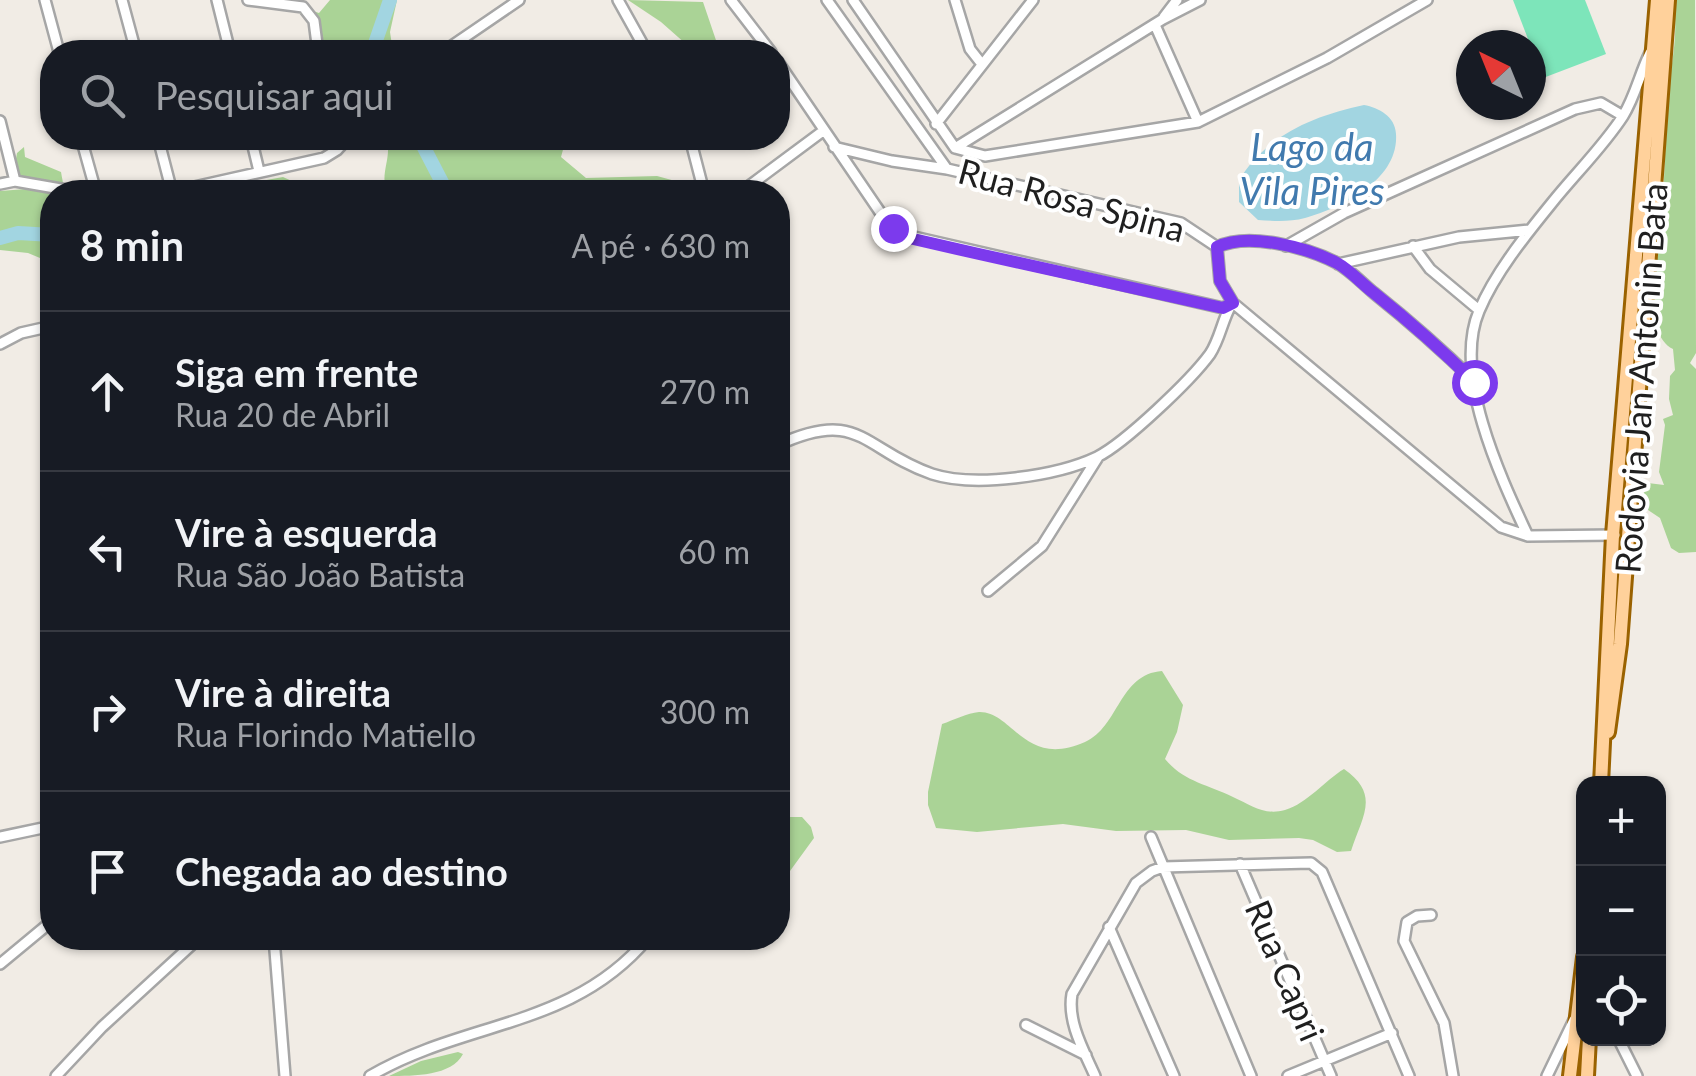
<!DOCTYPE html>
<html lang="pt">
<head>
<meta charset="utf-8">
<style>
	body { margin:0; font-family:Lato,sans-serif; background:#20242c; color:#f1f3f6 }
	.controls { position:absolute; right:30px; bottom:30px; display:grid; overflow:hidden; border-radius:20px; box-shadow:0 2px 8px #0004 }
	.controls button { width:90px; height:90px; display:grid; place-items:center; padding:0; border:0; border-bottom:2px solid #363941; background:#171b24; color:#f1f3f6; font:50px sans-serif }
	.compass { position:absolute; left:1456px; top:30px; width:90px; height:90px; border-radius:50%; background:#171b24; box-shadow:0 2px 8px #0004; rotate:317deg }
	.stop { position:absolute; width:30px; height:30px; margin:-22px; border:8px solid #7c3aed; border-radius:50%; background:#fff }
	.stop.end { background:#7c3aed; border-color:#fff; box-shadow:0 2px 10px #0008 }
	.list { margin:0; padding:0; list-style:none }
	h2 { display:flex; justify-content:space-between; align-items:center; height:130px; margin:0; padding:0 40px; font-size:42px }
	h2 small { font-size:32px; font-weight:400; color:#9ea1a6 }
	.list li { display:grid; grid-template-columns:65px 1fr auto; gap:30px; align-items:center; box-sizing:border-box; height:160px; padding:0 40px; border-top:2px solid #363941 }
	.list b { display:block; font-size:38px; white-space:nowrap }
	.list p { margin:0; font-size:32px; white-space:nowrap; color:#9ea1a6 }
	.list em { font-size:32px; font-style:normal; color:#9ea1a6 }
	.icon { flex:none; width:55px; height:55px; fill:none; stroke:currentColor; stroke-width:2; stroke-linecap:round; stroke-linejoin:round }
	.map { position:relative; flex:none; width:1696px; height:1076px; overflow:hidden }
	.search { position:absolute; background:#171b24; box-shadow:0 2px 8px #0004; left:40px; top:40px; width:750px; height:110px; display:flex; align-items:center; gap:25px; box-sizing:border-box; padding:0 35px; border-radius:40px; color:#9ea1a6; font-size:38px }
	.panel { position:absolute; background:#171b24; box-shadow:0 2px 8px #0004; left:40px; top:180px; width:750px; height:770px; border-radius:40px }
	.map>svg:first-child { display:block }
</style>
</head>
<body>
<div class="map">
<svg width="1696" height="1076" viewBox="0 0 1696 1076">
	<rect width="100%" height="100%" fill="#f1ece5"/>
	<path fill="#aad396" d="M285,0H299L310,10L319,13L330,0H397L390,32L393,52H326C312,33 307,14 285,0Z
		M628,0L703,2L720,52H695L661,22Z
		M1664,0H1695L1696,353L1690,363L1696,369V552L1679,553L1671,548L1660,518L1645,508L1643,495L1648,483L1664,485L1659,472L1665,425L1663,419L1673,415L1669,399L1670,376L1675,370L1673,349C1652,339 1648,296 1653,273C1655,263 1659,253 1660,243C1664,197 1665,150 1667,104C1669,72 1680,35 1673,4Z
		M386,138H446L454,143C475,139 499,132 519,142L533,138H562L564,146L561,157L586,178L657,176L679,182V185L670,192H387C379,173 393,157 386,138Z
		M24,147L25,157L61,172L63,183L57,192H52V263L28,253L0,250V191L26,189L15,164L17,153Z
		M283,177L316,192H200Z
		M1162,671L1183,705L1177,732L1165,759C1184,782 1207,784 1233,797C1251,805 1264,816 1285,810C1308,803 1324,781 1344,769C1381,795 1362,816 1351,851L1337,852L1313,840L1299,838L1229,840L1186,830L1116,831L1063,824L977,832L936,828L928,805V792L942,724C954,720 967,713 979,712C1013,711 1024,769 1085,742C1119,727 1119,674 1162,671Z
		M778,809L789,817H802L811,827L814,838L790,871L778,894Z
		M458,1052L463,1054C452,1076 414,1076 389,1076L421,1061Z"/>
	<path fill="#7de5ba" d="M1513,0H1585L1606,54L1543,78Z"/>
	<path fill="#a2d5e1" d="M1364,105C1379,108 1395,116 1396,134C1399,179 1344,207 1305,218C1290,222 1274,221 1258,220L1239,202V180C1267,135 1313,116 1364,105Z"/>
	<g fill="none" stroke-linecap="round" stroke-linejoin="round">
		<path stroke="#a2d5e1" stroke-width="14" d="M372,52L390,0
			M419,138L447,192
			M0,238L18,233L52,235"/>
		<defs>
			<path id="minor" d="M45,0L59,52
				M122,0L136,52
				M217,0L230,52
				M248,0L303,7L314,21L318,52
				M618,0L647,52
				M731,0L771,52
				M827,0L947,169L1181,223L1217,247
				M853,0L955,148L985,156L1198,122L1327,58L1427,0
				M955,0L970,49L981,63
				M1164,17L1177,0
				M1155,25L1198,122
				M443,52L519,0
				M778,62L882,215L901,234L1223,308L1233,303
				M0,121L15,181
				M936,124L1033,0
				M81,138L96,192
				M158,138L172,192
				M251,138L259,171
				M690,138L704,192
				M834,147L892,161L947,169
				M955,148L1163,19L1200,0
				M0,184L15,181L78,192
				M172,192L324,158L337,150L348,138
				M741,192L823,131
				M1286,246L1344,213L1575,109L1601,103L1623,116
				M1413,246L1430,269L1479,310
				M1217,247L1220,281L1233,303L1501,527L1528,536L1615,535
				M1217,247C1248,232 1306,247 1337,263C1350,270 1362,283 1374,293C1409,321 1442,350 1474,381
				M1338,264L1459,237L1530,230
				M0,344L21,333L52,326
				M778,445C860,407 863,450 932,474C975,488 1057,476 1097,457C1125,443 1191,380 1210,354C1220,339 1222,321 1231,305
				M1528,536C1501,478 1452,375 1479,311C1495,273 1525,236 1551,204C1574,175 1603,147 1623,116C1635,97 1640,73 1650,53
				M988,591L1042,546L1098,457
				M0,837L52,826
				M1151,837L1251,1076
				M1240,864L1331,1076
				M1431,915L1417,916L1407,922L1404,941L1444,1023L1453,1076
				M1109,927L1174,1076
				M274,938L285,1076
				M0,964L52,921
				M1026,1025L1086,1055
				M1618,1038L1637,1076
				M56,1076L102,1027L199,938
				M370,1076C465,1020 572,1029 648,938
				M1095,1076C1084,1051 1067,1022 1072,994L1136,883L1152,871L1163,867L1311,863L1322,872L1409,1076
				M1288,1076L1392,1033
				M1547,1076L1574,1020"/>
			<path id="primary" d="M1608,732L1620,644L1668,0
				M1601,784L1613,535L1657,0
				M1570,1076L1584,957
				M1587,1076L1589,1038"/>
		</defs>
		<use href="#minor" stroke="#a6a6a6" stroke-width="14"/>
		<use href="#primary" stroke="#9a6200" stroke-width="18"/>
		<use href="#minor" stroke="#fff" stroke-width="9"/>
		<use href="#primary" stroke="#ffd19b" stroke-width="12"/>
	</g>
	<g fill="none" stroke-linecap="round" stroke-linejoin="round">
		<path stroke="#7c3aed" stroke-width="12" d="M893,228L909,238L979,254L1223,308L1233,303L1220,281L1217,247C1248,232 1306,247 1337,263C1350,270 1362,284 1374,293C1409,321 1442,350 1474,382"/>
	</g>
	<g text-anchor="middle" dominant-baseline="central" stroke-width="8" stroke-linejoin="round" paint-order="stroke">
		<g font-size="35" fill="#1f1f1f" stroke="#fff">
			<text transform="translate(1072 199) rotate(15)">Rua Rosa Spina</text>
			<text transform="translate(1640 378) rotate(-86)">Rodovia Jan Antonin Bata</text>
			<text transform="translate(1286 970) rotate(67)">Rua Capri</text>
		</g>
		<g font-size="38" font-style="italic" fill="#417aae" stroke="#fff">
			<text x="1312" y="146">Lago da<tspan x="1312" dy="44">Vila Pires</tspan></text>
		</g>
	</g>
</svg>
<div class="controls">
<button>+</button>
<button>−</button>
<button><svg class="icon" aria-label="locate" viewBox="0 0 24 24"><circle cx="12" cy="12" r="6"/><path d="M12 2v4M12 18v4M2 12h4M18 12h4"/></svg></button>
</div>
<svg class="compass" viewBox="-18 -18 36 36"><path d="M0-13l5 13h-10z" fill="#e53935"/><path d="M0 13l5-13h-10z" fill="#9ea1a6"/></svg>
<div class="stop" style="left:1474px;top:382px"></div>
<div class="stop end" style="left:893px;top:228px"></div>
<div class="search"><svg class="icon" aria-label="search" viewBox="0 0 24 24"><circle cx="10" cy="10" r="6"/><path d="M15 15l6 6"/></svg>Pesquisar aqui</div>
<section class="panel">
<h2>8 min<small>A pé · 630 m</small></h2>
<ul class="list">
<li><svg class="icon" aria-label="ahead" viewBox="0 0 24 24"><path d="M12 20V5M6 11l6-6 6 6"/></svg><div><b>Siga em frente</b><p>Rua 20 de Abril</p></div><em>270 m</em></li>
<li><svg class="icon" aria-label="left" viewBox="0 0 24 24"><path d="M17 20v-9H6M10 6l-5 5 5 5"/></svg><div><b>Vire à esquerda</b><p>Rua São João Batista</p></div><em>60 m</em></li>
<li><svg class="icon" aria-label="right" viewBox="0 0 24 24"><path d="M7 20v-9h11M14 6l5 5-5 5"/></svg><div><b>Vire à direita</b><p>Rua Florindo Matiello</p></div><em>300 m</em></li>
<li><svg class="icon" aria-label="arrive" viewBox="0 0 24 24"><path d="M6 21V4h12l-3 4 3 4H6"/></svg><div><b>Chegada ao destino</b></div></li>
</ul>
</section>
</div>
</body>
</html>
